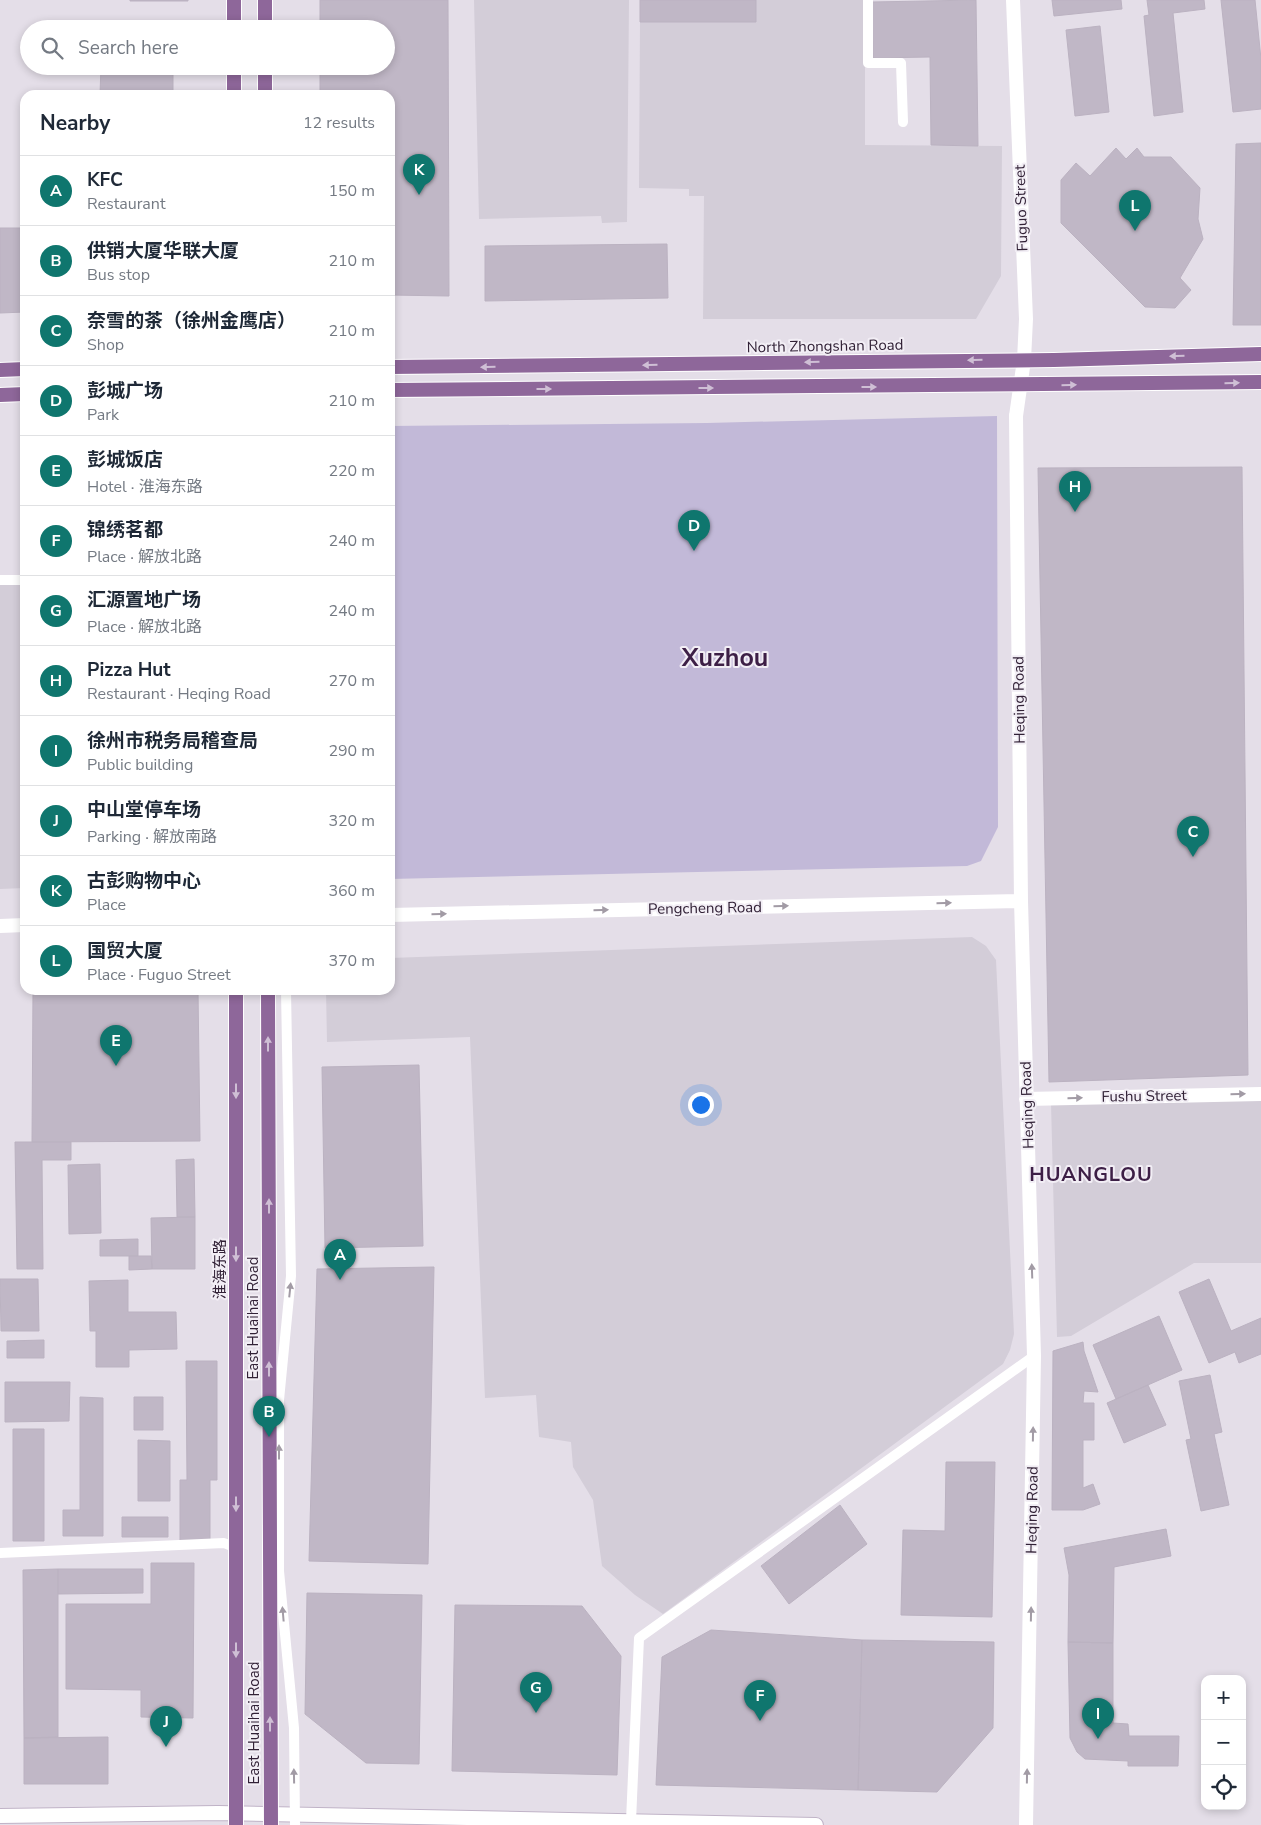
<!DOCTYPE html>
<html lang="en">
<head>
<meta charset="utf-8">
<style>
	body { margin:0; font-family:"Nunito Sans","Noto Sans SC",sans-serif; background:#f2f2f3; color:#1f2937 }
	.controls { position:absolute; right:15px; bottom:15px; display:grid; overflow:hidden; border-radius:10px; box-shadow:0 2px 8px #0003 }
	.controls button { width:45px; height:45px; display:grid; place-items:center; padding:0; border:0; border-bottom:1px solid #e0e1e3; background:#fff; color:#1f2937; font:25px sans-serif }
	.you { position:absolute; left:700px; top:1104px; width:18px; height:18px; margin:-12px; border:4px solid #fff; border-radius:50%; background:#1a73e8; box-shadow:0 0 0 8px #1a73e833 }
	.badge { display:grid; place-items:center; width:32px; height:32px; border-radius:50%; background:#0f766e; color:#fff; font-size:16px; font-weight:700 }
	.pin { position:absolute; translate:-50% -41px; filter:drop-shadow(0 1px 2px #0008) }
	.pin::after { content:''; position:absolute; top:26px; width:18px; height:15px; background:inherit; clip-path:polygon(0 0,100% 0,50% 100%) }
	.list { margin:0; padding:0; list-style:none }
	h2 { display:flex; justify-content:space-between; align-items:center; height:65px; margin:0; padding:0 20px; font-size:21px }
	h2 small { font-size:16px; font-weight:400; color:#747a83 }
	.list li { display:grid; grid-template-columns:32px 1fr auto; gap:15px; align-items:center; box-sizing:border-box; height:70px; padding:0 20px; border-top:1px solid #e0e1e3 }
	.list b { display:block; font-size:19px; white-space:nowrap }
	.list p { margin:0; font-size:16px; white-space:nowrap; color:#747a83 }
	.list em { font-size:16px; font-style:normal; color:#747a83 }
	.icon { flex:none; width:28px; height:28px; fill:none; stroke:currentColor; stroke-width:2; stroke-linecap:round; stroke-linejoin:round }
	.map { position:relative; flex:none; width:1261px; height:1825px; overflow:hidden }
	.search { position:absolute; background:#fff; box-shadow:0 2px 8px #0003; left:20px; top:20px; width:375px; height:55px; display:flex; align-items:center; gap:12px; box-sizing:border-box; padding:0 18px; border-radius:28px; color:#747a83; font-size:19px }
	.panel { position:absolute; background:#fff; box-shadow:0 2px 8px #0003; left:20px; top:90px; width:375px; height:905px; border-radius:15px }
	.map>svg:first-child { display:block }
</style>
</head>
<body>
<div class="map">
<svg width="1261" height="1825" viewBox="0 0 1261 1825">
	<rect width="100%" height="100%" fill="#e4dee8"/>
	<path fill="#d3cdd8" d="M474,0H629L627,222L602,223L601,216L479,219Z
		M756,0H865V145L1002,146L1001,276L976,319H703L704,196H689V189L639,188L640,22H756Z
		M0,580H25V888L0,889Z
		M972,937L986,946L996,960L1014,1334L1010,1350L1003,1364L663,1614L635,1595L602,1566L593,1500L573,1467L571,1442L539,1437L536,1395L485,1398L470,1037L327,1042L326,990H390V958Z
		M1261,1100V1263H1194L1071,1336L1057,1337L1051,1103Z"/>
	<path fill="#c2b9d8" d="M997,416L998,827L981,861L967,866L390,879V426L707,423Z"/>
	<path fill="#c0b7c6" stroke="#bbb2c1" d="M130,0H188V1H130Z
		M320,0H448L449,296L390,295V95H320V66H386V29H320Z
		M640,0H756V22H640Z
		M976,0L978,146L931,145L930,57L873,58L872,2Z
		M1052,0H1121L1122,9L1054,16Z
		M1147,0H1204L1205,9L1173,13L1183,112L1154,116L1144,16L1149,15Z
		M1221,0H1255L1261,59V109L1233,112Z
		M103,24H174V29H102Z
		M1100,26L1109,112L1075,116L1066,30Z
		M101,66H173V95H100Z
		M1261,143V325H1233L1236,144Z
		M1116,148L1126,159L1137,148L1144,157H1171L1200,188L1198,219L1203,239L1180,278L1191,290L1175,308L1145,307L1061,223V180L1076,163L1090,176Z
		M0,228H25V312L0,313Z
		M667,244L668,298L485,301V246Z
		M1242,467L1248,1075L1049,1082L1038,468Z
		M33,990H198L200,1141L32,1142Z
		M419,1065L423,1246L325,1248L322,1067Z
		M15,1142H71V1160H42L43,1269H17Z
		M194,1159L195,1217H177L176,1160Z
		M100,1164L101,1233L69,1234L68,1165Z
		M195,1217V1269H152L151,1218Z
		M138,1239V1256H100V1240Z
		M129,1256H151L152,1269L129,1270Z
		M434,1267L428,1564L309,1561L317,1269Z
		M0,1279H38L39,1331H1Z
		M1209,1279L1231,1331L1261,1318V1354L1239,1363L1235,1352L1209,1363L1179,1292Z
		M128,1280V1312H176L177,1349L129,1350V1367H96V1331H90L89,1281Z
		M1159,1316L1182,1370L1116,1399L1093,1345Z
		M44,1340V1358H7V1341Z
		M1083,1342L1084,1351L1098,1392L1084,1391L1083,1403H1094V1440H1083V1488L1093,1484L1100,1504L1083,1510H1052L1053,1351Z
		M186,1361H217V1480H210V1543H180V1480H187Z
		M1210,1375L1222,1432L1214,1434L1229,1505L1201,1511L1186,1440L1191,1439L1179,1381Z
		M5,1382H70L69,1421L5,1422Z
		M1148,1385L1166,1425L1124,1443L1107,1403Z
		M80,1397L103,1398V1536H63V1510H80Z
		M134,1397H163V1430H134Z
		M13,1429H44V1541H13Z
		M138,1440L170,1441V1501H138Z
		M946,1462H995L992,1617L901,1615L903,1530L945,1531Z
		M840,1505L867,1544L789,1604L761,1566Z
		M122,1517H168V1537H122Z
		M1166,1529L1171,1556L1114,1567L1113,1643L1068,1642L1069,1575L1064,1548Z
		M151,1563H194L193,1718L141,1717V1690L66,1689V1604H151Z
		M58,1569H143V1593L58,1594Z
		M58,1569V1737L24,1738L23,1570Z
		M307,1593L422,1595L419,1764L366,1763L305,1714Z
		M455,1605L582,1606L621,1656L617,1775L452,1771Z
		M711,1630L862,1640L858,1790L656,1785L662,1657Z
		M862,1640L994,1642L993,1728L937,1792L858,1790Z
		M1068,1642L1113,1643V1723L1128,1724L1129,1736H1179L1178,1766H1128V1761L1085,1759L1077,1752L1070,1738Z
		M108,1737V1784H24V1738Z"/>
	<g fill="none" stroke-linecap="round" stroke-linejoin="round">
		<defs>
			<path id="secondary" d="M0,1816L218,1813L816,1825"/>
			<path id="primary" d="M234,0V29
				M265,0V29
				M234,66V95
				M265,66V95
				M390,367L1054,360L1261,354
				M0,370L25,369
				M390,390L1261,382
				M0,395L25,394
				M236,990V1825
				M268,990L271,1825"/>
		</defs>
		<use href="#secondary" stroke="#c0b3c7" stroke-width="16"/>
		<use href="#primary" stroke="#fff" stroke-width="16"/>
		<path stroke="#fff" stroke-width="10" d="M868,0V63H901L903,122
			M0,580H25
			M286,990L291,1276L279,1400V1571L294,1728L295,1825
			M0,1553L224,1543L236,1548
			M631,1821L639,1638L1034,1356"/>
		<path stroke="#fff" stroke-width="14" d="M1013,0L1026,319L1024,360L1016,416"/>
		<path stroke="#fff" stroke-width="14" d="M1016,416L1021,901L1034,1356L1026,1825
			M390,915L1021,901
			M0,926L25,925
			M1026,1099L1261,1094"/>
		<use href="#secondary" stroke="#fff" stroke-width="14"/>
		<use href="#primary" stroke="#8e679a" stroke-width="14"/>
	</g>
	<defs><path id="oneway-solid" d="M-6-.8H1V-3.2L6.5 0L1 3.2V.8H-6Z" transform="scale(1.25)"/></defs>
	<g fill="#cfbfd5">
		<use href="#oneway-solid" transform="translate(1177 356) rotate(179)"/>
		<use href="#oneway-solid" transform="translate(975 360) rotate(179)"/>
		<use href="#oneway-solid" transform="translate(812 362) rotate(179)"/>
		<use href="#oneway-solid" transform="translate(650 365) rotate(179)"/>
		<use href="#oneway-solid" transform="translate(488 367) rotate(179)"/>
		<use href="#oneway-solid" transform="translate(1232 383) rotate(-1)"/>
		<use href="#oneway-solid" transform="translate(1069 385) rotate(-1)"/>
		<use href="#oneway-solid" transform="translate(869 387)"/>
		<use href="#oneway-solid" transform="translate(706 388)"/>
		<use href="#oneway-solid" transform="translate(544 389)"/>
		<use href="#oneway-solid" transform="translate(268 1044) rotate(-90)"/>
		<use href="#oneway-solid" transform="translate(236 1091) rotate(90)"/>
		<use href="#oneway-solid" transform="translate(269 1206) rotate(-90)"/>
		<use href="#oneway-solid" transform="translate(236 1254) rotate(90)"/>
		<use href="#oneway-solid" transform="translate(269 1369) rotate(-90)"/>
		<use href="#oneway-solid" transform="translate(236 1504) rotate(90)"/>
		<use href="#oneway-solid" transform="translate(236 1650) rotate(90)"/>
		<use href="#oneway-solid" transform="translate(270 1724) rotate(-90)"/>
	</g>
	<g fill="#a29ba5">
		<use href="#oneway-solid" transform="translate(944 903) rotate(-1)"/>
		<use href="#oneway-solid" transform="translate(781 906) rotate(-1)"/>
		<use href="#oneway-solid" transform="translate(601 910) rotate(-1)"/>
		<use href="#oneway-solid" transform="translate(439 914) rotate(-1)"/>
		<use href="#oneway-solid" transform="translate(1238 1094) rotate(-1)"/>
		<use href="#oneway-solid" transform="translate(1075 1098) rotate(-1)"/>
		<use href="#oneway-solid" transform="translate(1032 1271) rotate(-92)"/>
		<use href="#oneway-solid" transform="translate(290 1290) rotate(-84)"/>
		<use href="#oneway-solid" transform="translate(1033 1434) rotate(-89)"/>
		<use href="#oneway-solid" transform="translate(279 1452) rotate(-90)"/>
		<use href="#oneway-solid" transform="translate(283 1614) rotate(-95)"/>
		<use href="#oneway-solid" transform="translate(1031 1614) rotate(-89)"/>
		<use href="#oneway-solid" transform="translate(294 1776) rotate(-91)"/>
		<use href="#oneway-solid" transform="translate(1027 1776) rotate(-89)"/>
	</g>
	<g text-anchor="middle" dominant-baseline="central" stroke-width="4" stroke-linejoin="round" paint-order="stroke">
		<g font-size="15" fill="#312136" stroke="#f2eef5">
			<text transform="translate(1021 208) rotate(-92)">Fuguo Street</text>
			<text transform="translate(825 346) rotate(-1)">North Zhongshan Road</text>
			<text transform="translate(1019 700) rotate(-91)">Heqing Road</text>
			<text transform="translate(705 908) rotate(-1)">Pengcheng Road</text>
			<text transform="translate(1144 1096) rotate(-1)">Fushu Street</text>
			<text transform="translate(1027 1105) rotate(-92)">Heqing Road</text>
			<text transform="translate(220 1269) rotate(-90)">淮海东路</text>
			<text transform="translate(253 1318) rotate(-90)">East Huaihai Road</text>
			<text transform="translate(1032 1510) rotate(-89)">Heqing Road</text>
			<text transform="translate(254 1723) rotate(-90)">East Huaihai Road</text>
		</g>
		<g font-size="20" font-weight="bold" letter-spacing="1" fill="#3d1f46" stroke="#f2eef5">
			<text x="1091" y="1174">HUANGLOU</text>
		</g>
		<g font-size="25" font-weight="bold" fill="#3d1f46" stroke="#f2eef5">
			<text x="725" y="658">Xuzhou</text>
		</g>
	</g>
</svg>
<div class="controls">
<button>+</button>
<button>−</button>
<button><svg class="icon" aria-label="locate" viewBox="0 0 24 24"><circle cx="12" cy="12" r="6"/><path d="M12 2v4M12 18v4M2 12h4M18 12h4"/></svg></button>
</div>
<div class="you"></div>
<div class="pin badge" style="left:340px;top:1280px">A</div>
<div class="pin badge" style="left:269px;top:1437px">B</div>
<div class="pin badge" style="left:1193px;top:857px">C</div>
<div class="pin badge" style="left:694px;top:551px">D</div>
<div class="pin badge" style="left:116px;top:1066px">E</div>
<div class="pin badge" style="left:760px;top:1721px">F</div>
<div class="pin badge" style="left:536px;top:1713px">G</div>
<div class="pin badge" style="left:1075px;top:512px">H</div>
<div class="pin badge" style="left:1098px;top:1739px">I</div>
<div class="pin badge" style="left:166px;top:1747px">J</div>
<div class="pin badge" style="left:419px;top:195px">K</div>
<div class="pin badge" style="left:1135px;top:231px">L</div>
<div class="search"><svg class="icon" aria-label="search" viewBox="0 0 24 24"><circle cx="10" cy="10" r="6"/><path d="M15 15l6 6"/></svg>Search here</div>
<section class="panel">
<h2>Nearby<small>12 results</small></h2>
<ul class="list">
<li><span class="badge">A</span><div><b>KFC</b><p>Restaurant</p></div><em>150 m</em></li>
<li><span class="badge">B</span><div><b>供销大厦华联大厦</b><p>Bus stop</p></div><em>210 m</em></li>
<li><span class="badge">C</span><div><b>奈雪的茶（徐州金鹰店）</b><p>Shop</p></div><em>210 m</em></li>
<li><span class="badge">D</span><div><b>彭城广场</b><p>Park</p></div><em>210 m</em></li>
<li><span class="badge">E</span><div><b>彭城饭店</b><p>Hotel · 淮海东路</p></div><em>220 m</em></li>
<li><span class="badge">F</span><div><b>锦绣茗都</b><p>Place · 解放北路</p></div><em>240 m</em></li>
<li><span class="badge">G</span><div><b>汇源置地广场</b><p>Place · 解放北路</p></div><em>240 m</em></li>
<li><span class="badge">H</span><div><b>Pizza Hut</b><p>Restaurant · Heqing Road</p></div><em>270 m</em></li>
<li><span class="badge">I</span><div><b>徐州市税务局稽查局</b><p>Public building</p></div><em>290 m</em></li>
<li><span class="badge">J</span><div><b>中山堂停车场</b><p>Parking · 解放南路</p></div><em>320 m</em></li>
<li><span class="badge">K</span><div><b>古彭购物中心</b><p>Place</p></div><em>360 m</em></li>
<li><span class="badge">L</span><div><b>国贸大厦</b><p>Place · Fuguo Street</p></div><em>370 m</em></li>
</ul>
</section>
</div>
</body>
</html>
